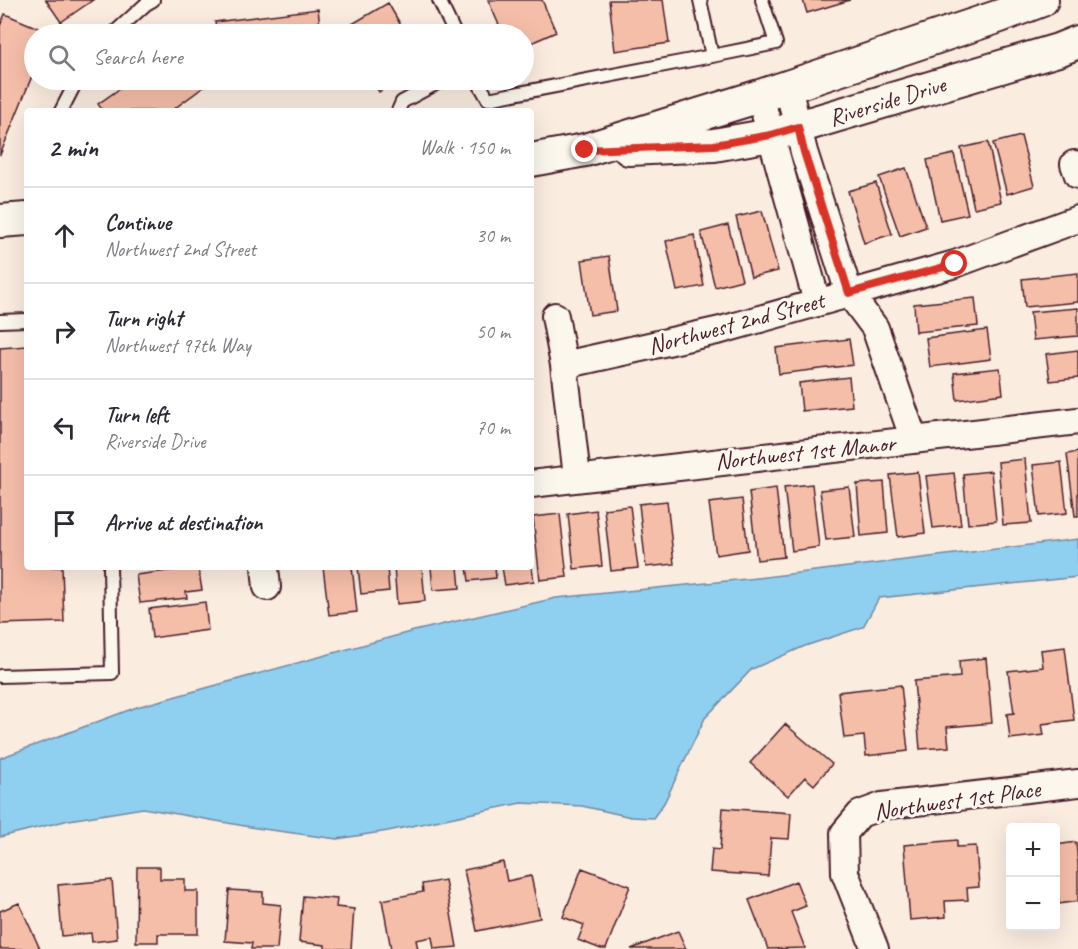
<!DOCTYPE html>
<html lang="en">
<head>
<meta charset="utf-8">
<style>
	body { margin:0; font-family:Caveat,sans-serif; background:#f2f2f3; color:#2b2b33 }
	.controls { position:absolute; right:18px; bottom:18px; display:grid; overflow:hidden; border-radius:6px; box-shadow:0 6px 24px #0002 }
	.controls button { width:54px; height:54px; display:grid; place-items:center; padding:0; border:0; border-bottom:2px solid #e1e1e2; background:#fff; color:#2b2b33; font:30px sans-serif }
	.stop { position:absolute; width:18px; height:18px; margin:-14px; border:4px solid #d93025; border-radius:50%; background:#fff }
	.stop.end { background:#d93025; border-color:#fff; box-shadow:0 2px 6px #0008 }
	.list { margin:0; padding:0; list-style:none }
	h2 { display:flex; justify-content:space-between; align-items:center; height:78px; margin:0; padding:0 24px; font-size:26px }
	h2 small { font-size:20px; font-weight:400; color:#7c7c81 }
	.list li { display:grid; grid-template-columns:39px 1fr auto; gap:18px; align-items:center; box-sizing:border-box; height:96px; padding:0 24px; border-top:2px solid #e1e1e2 }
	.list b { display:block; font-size:22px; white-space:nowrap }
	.list p { margin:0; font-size:20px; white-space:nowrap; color:#7c7c81 }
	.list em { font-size:20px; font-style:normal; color:#7c7c81 }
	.icon { flex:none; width:33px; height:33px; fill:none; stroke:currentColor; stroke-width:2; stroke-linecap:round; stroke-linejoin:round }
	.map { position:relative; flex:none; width:1078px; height:949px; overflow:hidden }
	.search { position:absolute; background:#fff; box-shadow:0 6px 24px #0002; left:24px; top:24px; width:510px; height:66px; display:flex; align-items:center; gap:15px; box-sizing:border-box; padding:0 21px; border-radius:33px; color:#7c7c81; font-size:22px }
	.panel { position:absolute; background:#fff; box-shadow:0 6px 24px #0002; left:24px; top:108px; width:510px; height:462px; border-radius:6px }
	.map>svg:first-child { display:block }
</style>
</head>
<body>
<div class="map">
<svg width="1078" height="949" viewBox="0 0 1078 949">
	<rect width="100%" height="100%" fill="#faecdf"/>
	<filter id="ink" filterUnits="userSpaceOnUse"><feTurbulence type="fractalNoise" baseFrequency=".0167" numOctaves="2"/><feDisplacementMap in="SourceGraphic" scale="12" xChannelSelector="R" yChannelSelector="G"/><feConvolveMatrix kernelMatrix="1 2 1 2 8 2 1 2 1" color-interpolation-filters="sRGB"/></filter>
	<g filter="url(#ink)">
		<path fill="#8fcff0" stroke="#7389a1" stroke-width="1.5" d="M1078,539V577L879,598L863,627L805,646L752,669L705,718L664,803L653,818L631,817L582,806L521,803L388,831L337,839L256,828L143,808L69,820L0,837V758L137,707L410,632L556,598L757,578Z"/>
		<path fill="#f5bea9" stroke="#4a1f2b" stroke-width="1.5" d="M46,0H93L61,22Z
			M488,0H542L556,32L524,46V34H503Z
			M609,0H663L669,43L615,51Z
			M803,0H850L807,13Z
			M388,3L406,34H345L342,30Z
			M318,9L321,34H217L215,22Z
			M5,14L50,33L49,34H34V71L0,155V26Z
			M132,80H207L209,83L171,111H103L98,104Z
			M372,80H399L379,92Z
			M1021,136L1034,186L1007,194L993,143Z
			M988,142L1001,202L974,208L961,148Z
			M954,154L968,214L940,220L927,160Z
			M906,168L926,227L900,236L879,177Z
			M876,183L892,234L864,243L848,191Z
			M762,211L778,271L751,277L736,217Z
			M728,225L742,280L715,287L701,232Z
			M694,235L704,286L677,291L666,241Z
			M609,256L617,311L590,315L582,260Z
			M1078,273V302L1025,307L1022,279Z
			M975,298L978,326L916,332L914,304Z
			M1078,308V336L1033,340L1030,312Z
			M987,330L991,359L930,367L926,338Z
			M849,339L853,365L779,374L776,348Z
			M27,346V567H62L64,622L0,624V348Z
			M1078,350V378L1050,381L1046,354Z
			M1000,368L1003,394L957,400L954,373Z
			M849,377L852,406L802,411L799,383Z
			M1078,452V516H1075L1067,454Z
			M1025,459L1031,523L1003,525L998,462Z
			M1061,462L1067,513L1039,516L1033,465Z
			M991,471L996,521L968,524L963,474Z
			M918,472L925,533L898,537L890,475Z
			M954,473L961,525L933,528L926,476Z
			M884,482L888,533L861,536L857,484Z
			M812,484L819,547L792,551L784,487Z
			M849,487L855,537L826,540L820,490Z
			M776,488L784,557L757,560L749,492Z
			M742,499L748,550L716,555L709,503Z
			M667,501L674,564L646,567L639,504Z
			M630,506L638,568L611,571L604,509Z
			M596,510L602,566L574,569L568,514Z
			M560,514L567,577L540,580L533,517Z
			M531,562L534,581L505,585L502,567H531Z
			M198,567L202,590L186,592L187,598L140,603L136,575Z
			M323,567H352L357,612L329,615Z
			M358,567H387L389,591L361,594Z
			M394,567H422L425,601L397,604Z
			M431,567H458L460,588L433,590Z
			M467,567H495L496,578L469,581Z
			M205,602L208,630L152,638L149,609Z
			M1065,647L1074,720L1042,724L1044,735L1010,739L1007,714L1014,713L1008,671L1043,667L1041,650Z
			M986,658L992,723L947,727L949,747L920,749L914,681L960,677L959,661Z
			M901,685L908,751L866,756L864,736L844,738L838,692Z
			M785,724L832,764L814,785L805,777L788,796L750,763Z
			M723,808L791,813L789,839L771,838L768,876L710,872L712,849L720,850Z
			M957,840V847L976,846L979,887L967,888L968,900L945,901L946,917L910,920L904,845Z
			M1076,842L1078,865V901L1059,904L1058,890L1056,891V845Z
			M503,862L507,881L531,876L540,918L477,931L464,870Z
			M137,867H160V879H185V891H198V934H158V942H136Z
			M582,868L630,886L606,949H601L578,940L584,925L563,917Z
			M112,880L117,939L92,942L91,933L62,936L58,885Z
			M445,880L457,947L434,949L432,937L416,940L418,949H391L382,900L423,892L422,884Z
			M796,881L806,906L791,912L805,948L768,949L749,900Z
			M229,890L263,892V903L281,905L277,949H251L252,943L225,941Z
			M303,896L337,899L336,907L354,909L351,949H325V945L299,942Z
			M19,903L40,949H0V911Z
			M678,931L686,949H631Z"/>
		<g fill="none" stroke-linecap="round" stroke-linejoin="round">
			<defs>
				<path id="service" d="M439,0L455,34
					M113,34L146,4L153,0
					M712,56L776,43L762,0
					M477,80L488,99L712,56L700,0
					M61,111L77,80
					M398,111L402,102L443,80
					M0,321L27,320
					M0,676L112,673L110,567"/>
				<path id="minor" d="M788,87L804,152L849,293L875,328L914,440
					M760,96L817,302
					M1074,164L1078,175
					M555,316L564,365L577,477
					M564,365L721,330L955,264L1078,219
					M531,484L1078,421
					M265,567L267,587
					M875,949L845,873L844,833L860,814L882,806L1078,783"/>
				<path id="tertiary" d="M629,149L714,145L771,135L1058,50L1078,42
					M531,160L585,150L760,96L1000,16L1042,0
					M0,221L27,219"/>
			</defs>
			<use href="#service" stroke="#4a1f2b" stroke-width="16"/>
			<use href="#minor" stroke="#4a1f2b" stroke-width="30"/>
			<use href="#tertiary" stroke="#4a1f2b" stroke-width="36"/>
			<use href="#service" stroke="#fbf7ec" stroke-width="12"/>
			<use href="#minor" stroke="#fbf7ec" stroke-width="26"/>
			<use href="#tertiary" stroke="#fbf7ec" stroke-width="32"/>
		</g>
	</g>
	<g fill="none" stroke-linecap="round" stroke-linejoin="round" filter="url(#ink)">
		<path stroke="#d93025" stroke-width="8" d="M585,150L714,145L771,135L798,127L804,152L849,293L955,264"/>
	</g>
	<g text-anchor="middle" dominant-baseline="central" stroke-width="6" stroke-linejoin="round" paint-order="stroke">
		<g font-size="24" fill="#4a1f2b" stroke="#fbf7ec">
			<text transform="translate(887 101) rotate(-17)">Riverside Drive</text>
			<text transform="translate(736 323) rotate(-15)">Northwest 2nd Street</text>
			<text transform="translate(805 452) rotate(-6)">Northwest 1st Manor</text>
			<text transform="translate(957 800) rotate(-8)">Northwest 1st Place</text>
		</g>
	</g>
</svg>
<div class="controls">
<button>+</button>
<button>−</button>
</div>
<div class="stop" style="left:955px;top:264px"></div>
<div class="stop end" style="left:585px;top:150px"></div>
<div class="search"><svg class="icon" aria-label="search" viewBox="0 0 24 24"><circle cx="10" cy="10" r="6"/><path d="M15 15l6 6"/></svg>Search here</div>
<section class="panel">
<h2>2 min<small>Walk · 150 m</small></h2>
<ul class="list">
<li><svg class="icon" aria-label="ahead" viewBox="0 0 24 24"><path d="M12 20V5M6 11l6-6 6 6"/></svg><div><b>Continue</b><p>Northwest 2nd Street</p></div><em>30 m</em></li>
<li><svg class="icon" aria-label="right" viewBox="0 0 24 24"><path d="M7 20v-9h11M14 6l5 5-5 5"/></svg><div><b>Turn right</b><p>Northwest 97th Way</p></div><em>50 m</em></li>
<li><svg class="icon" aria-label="left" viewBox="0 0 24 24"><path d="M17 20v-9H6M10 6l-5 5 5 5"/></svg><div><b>Turn left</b><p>Riverside Drive</p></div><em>70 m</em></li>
<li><svg class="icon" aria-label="arrive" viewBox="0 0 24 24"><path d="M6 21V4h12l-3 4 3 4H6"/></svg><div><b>Arrive at destination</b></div></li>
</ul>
</section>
</div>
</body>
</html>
